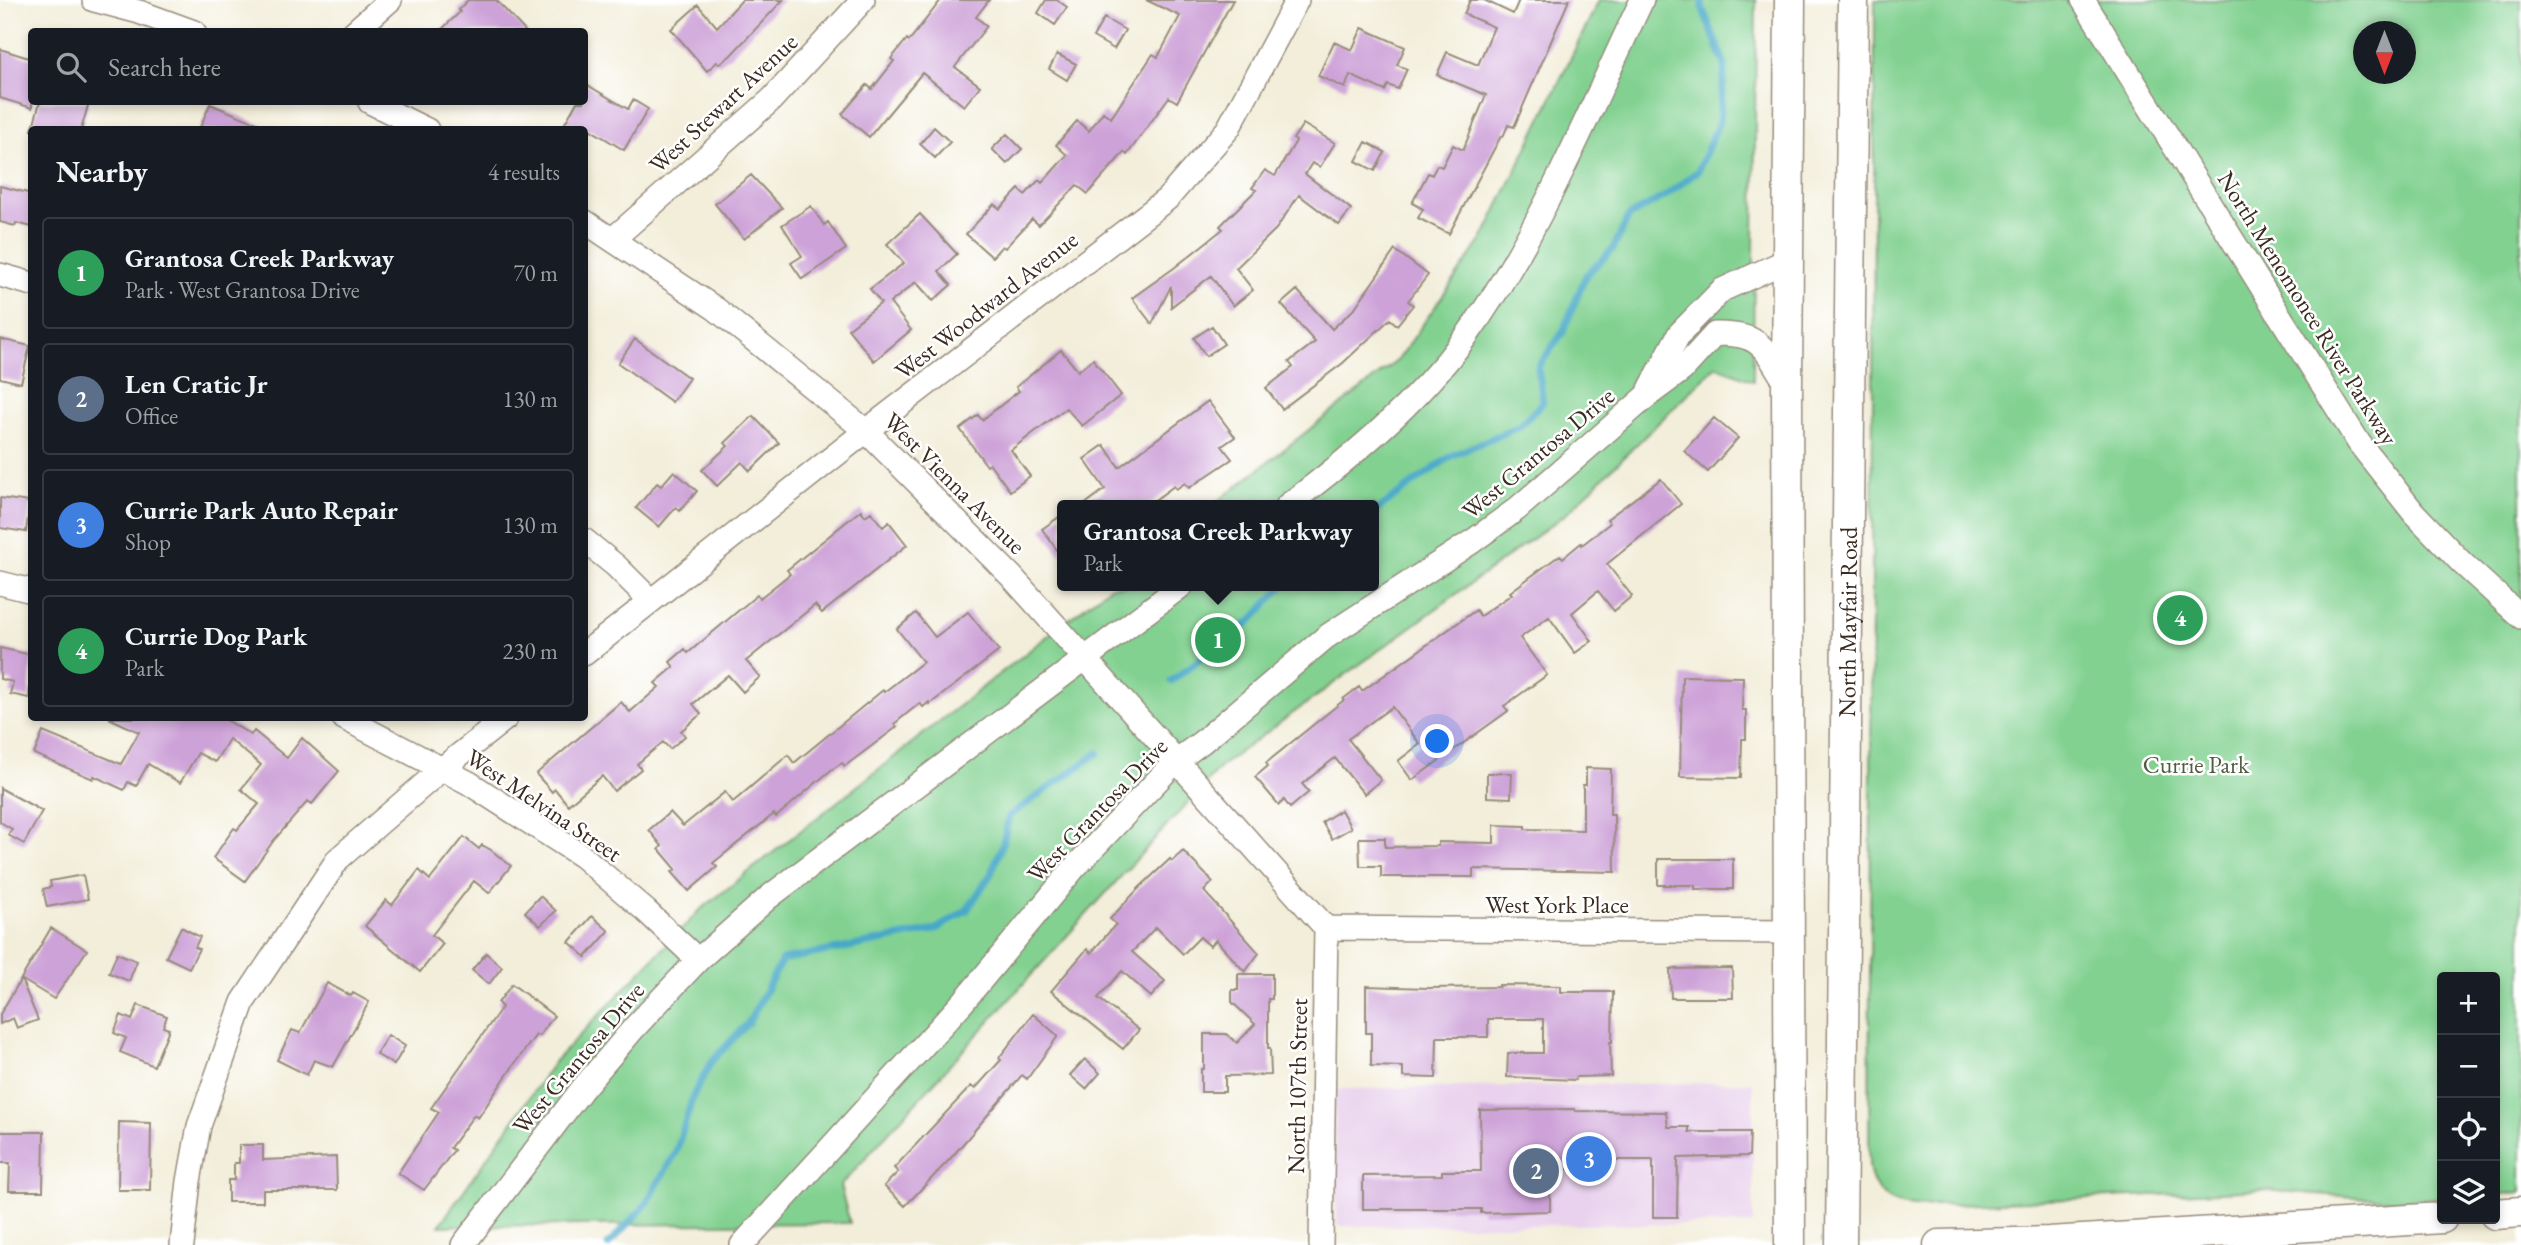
<!DOCTYPE html>
<html lang="en">
<head>
<meta charset="utf-8">
<style>
	body { margin:0; font-family:"EB Garamond",serif; background:#20242c; color:#f1f3f6 }
	.controls { position:absolute; right:21px; bottom:21px; display:grid; overflow:hidden; border-radius:7px; box-shadow:0 4px 10px #0003 }
	.controls button { width:63px; height:63px; display:grid; place-items:center; padding:0; border:0; border-bottom:2px solid #363941; background:#171b24; color:#f1f3f6; font:35px sans-serif }
	.compass { position:absolute; left:2353px; top:21px; width:63px; height:63px; border-radius:50%; background:#171b24; box-shadow:0 4px 10px #0003; rotate:180deg }
	.you { position:absolute; left:1438px; top:742px; width:24px; height:24px; margin:-18px; border:5px solid #fff; border-radius:50%; background:#1a73e8; box-shadow:0 0 0 10px #1a73e833 }
	.badge { display:grid; place-items:center; width:46px; height:46px; border-radius:50%; background:#1a73e8; color:#fff; font-size:23px; font-weight:700 }
	.pin { position:absolute; translate:-50% -50%; border:4px solid #fff; box-shadow:0 2px 7px #0006 }
	.popup { position:absolute; left:1057px; top:500px; width:322px; height:91px; box-sizing:border-box; display:grid; place-content:center; border-radius:7px; background:#171b24; filter:drop-shadow(0 2px 5px #0005); font-size:23px; white-space:nowrap; color:#9ea1a6 }
	.popup b { font-size:26px; color:#f1f3f6 }
	.popup::after { content:''; position:absolute; left:50%; top:100%; margin-left:-14px; border:14px solid transparent; border-top-color:#171b24 }
	.list { margin:0; padding:0; list-style:none }
	h2 { display:flex; justify-content:space-between; align-items:center; height:91px; margin:0; padding:0 28px; font-size:30px }
	h2 small { font-size:23px; font-weight:400; color:#9ea1a6 }
	.list li { display:grid; grid-template-columns:46px 1fr auto; gap:21px; align-items:center; box-sizing:border-box; height:112px; margin:0 14px 14px; padding:0 14px; border:2px solid #363941; border-radius:7px }
	.list b { display:block; font-size:26px; white-space:nowrap }
	.list p { margin:0; font-size:23px; white-space:nowrap; color:#9ea1a6 }
	.list em { font-size:23px; font-style:normal; color:#9ea1a6 }
	.icon { flex:none; width:38px; height:38px; fill:none; stroke:currentColor; stroke-width:2; stroke-linecap:round; stroke-linejoin:round }
	.map { position:relative; flex:none; width:2521px; height:1245px; overflow:hidden }
	.search { position:absolute; background:#171b24; box-shadow:0 4px 10px #0003; left:28px; top:28px; width:560px; height:77px; display:flex; align-items:center; gap:18px; box-sizing:border-box; padding:0 24px; border-radius:7px; color:#9ea1a6; font-size:26px }
	.panel { position:absolute; background:#171b24; box-shadow:0 4px 10px #0003; left:28px; top:126px; width:560px; height:595px; border-radius:7px }
	.map>svg:first-child { display:block }
</style>
</head>
<body>
<div class="map">
<svg width="2521" height="1245" viewBox="0 0 2521 1245">
	<rect width="100%" height="100%" fill="#fff"/>
	<filter id="ink" filterUnits="userSpaceOnUse"><feTurbulence type="fractalNoise" baseFrequency=".0143" numOctaves="2"/><feDisplacementMap in="SourceGraphic" scale="14" xChannelSelector="R" yChannelSelector="G"/><feConvolveMatrix kernelMatrix="1 2 1 2 8 2 1 2 1" color-interpolation-filters="sRGB"/></filter>
	<filter id="wash" filterUnits="userSpaceOnUse"><feTurbulence type="fractalNoise" baseFrequency=".00686" numOctaves="4" result="noise"/><feDisplacementMap in="SourceGraphic" scale="28" xChannelSelector="R" yChannelSelector="G"/><feGaussianBlur stdDeviation="1.57" result="paint"/><feColorMatrix in="noise" values="0 0 0 0 0 0 0 0 0 0 0 0 0 0 0 0 0 1.4 0 .05"/><feComposite in="paint" operator="in"/></filter>
	<g filter="url(#wash)">
		<rect width="100%" height="100%" fill="#f3eeda"/>
		<path fill="#e9d2ed" d="M1753,1082V1224L1337,1226L1334,1092L1343,1089Z"/>
		<path fill="#82d191" stroke="#5e7e58" stroke-width="2" fill-rule="evenodd" d="M1599,0H1756L1753,381L1716,366L1566,514L1222,765L840,1186L850,1223L439,1226L555,1061L699,911L1111,586H1374V505H1213L1398,360L1483,238Z
			M1875,0H2521V1192L2495,1195V977H2442V1198L2393,1200L2263,1190L1915,1206C1888,1205 1873,1193 1869,1166ZM2364,32H2406V74H2364Z"/>
		<g fill="none" stroke-linecap="round" stroke-linejoin="round">
			<path stroke="#47a8c7" stroke-width="7" d="M1374,512L1451,456L1520,426L1543,402L1538,367L1563,332L1586,275L1613,249L1629,216L1665,196L1698,171L1719,122L1725,65L1702,7V0
				M1171,681L1252,620L1283,586
				M608,1245L644,1207L676,1152L693,1096L711,1062L749,1022L782,960L935,930L967,910L991,874L1003,843L1009,816L1098,753"/>
		</g>
		<g id="blocks">
			<path fill="#cda2d8" d="M468,0H496L526,32H439L460,12L458,10Z
				M742,0H783L730,56L719,64L717,62L707,71L671,29L698,5L717,27Z
				M941,0H989L976,17L987,26L955,67L980,86L964,106L922,73L869,137L842,114L867,85L872,89L894,61L891,59L907,39L909,41Z
				M1046,0H1057L1067,7L1055,25L1038,13Z
				M1146,0H1233L1177,102L1169,97L1127,155L1124,152L1088,194L1077,185L1039,225L1032,219L1005,248L1002,246L992,257L966,234L994,204L1000,209L1019,189L1025,195L1039,180L1042,183L1067,155L1056,145L1077,121L1089,131L1103,112L1111,118L1153,54L1158,57L1180,16Z
				M1470,0H1484L1513,14L1519,0H1569L1514,127L1508,125L1503,137L1501,136L1449,234L1418,218L1423,209L1412,203L1428,173L1432,175L1437,165L1442,167L1453,145L1463,150L1486,95L1437,75L1447,52L1478,65L1494,27L1464,14Z
				M1104,18L1125,30L1114,49L1093,37Z
				M1362,28L1405,47L1397,65L1407,69L1398,89L1388,85L1385,91L1350,75L1345,88L1318,76L1334,42L1352,50Z
				M0,49L32,59V108L0,98Z
				M1057,54L1076,64L1067,80L1049,69Z
				M584,83L628,109L633,100L648,109L624,150L591,130H561L577,102H584Z
				M40,102H89L81,130H32Z
				M210,104L271,129V130H199Z
				M1303,124L1335,143L1320,167L1312,163L1305,174L1351,209L1339,225L1299,195L1276,229L1236,268L1253,290L1233,306L1211,276L1171,307V286L1152,324L1132,298L1174,268L1223,229L1220,226L1256,190L1252,188L1265,170L1275,176L1296,141L1293,139Z
				M934,127L950,142L935,158L920,144Z
				M1007,134L1022,149L1007,164L992,149Z
				M1366,142L1385,152L1375,171L1356,161Z
				M751,175L782,208L744,239L715,204Z
				M0,186L32,194V227L16,223L15,226L0,222Z
				M811,206L824,225L828,222L846,249L802,279L791,263L802,256L782,225Z
				M920,214L957,254L939,271L951,285L933,301L916,282L890,303L911,330L874,361L848,329L881,303L870,289L904,263L887,244Z
				M1395,250L1428,275L1408,301L1413,305L1397,325L1390,319L1343,363L1282,409L1266,388L1293,367L1289,362L1315,342L1281,304L1297,290L1332,329L1354,309Z
				M1212,326L1224,344L1206,356L1194,338Z
				M0,339L30,346L21,383L0,378Z
				M635,339L689,378L672,402L618,363Z
				M1061,350L1078,371L1093,359L1121,395L1082,426L1066,408L1011,450L1030,476L1010,491L990,464L987,466L960,429L978,415L982,420L1019,391L1016,387Z
				M1208,401L1235,437L1222,446L1232,459L1189,488L1185,483L1176,489L1174,486L1148,505H1084L1105,489L1084,459L1104,445L1119,467Z
				M753,416L779,443L750,471L742,462L717,486L702,470L728,446L725,443Z
				M1714,418L1738,438L1708,472L1684,451Z
				M674,471L697,491L680,511L676,507L659,527L636,508L657,483L661,486Z
				M1661,479L1681,504L1607,564L1632,596L1614,611L1598,591L1572,613L1592,641L1575,653L1549,617L1520,638L1547,675L1504,706L1508,711L1412,780L1398,761L1420,744L1392,707L1348,739L1381,780L1364,794L1335,758L1302,784L1309,792L1290,808L1284,800L1279,805L1255,777L1268,766L1266,763L1344,700L1343,699L1359,687L1362,691L1476,610L1480,616L1512,594L1510,592L1560,555L1563,558L1581,543L1582,545L1610,523L1607,519Z
				M0,498L30,502L26,532L0,528Z
				M861,510L865,516L871,512L883,527L889,522L907,545L822,613L815,605L746,661L760,677L743,692L728,675L693,704L701,714L681,731L685,736L670,749L663,742L637,764L641,769L614,791L602,776L568,805L555,789L552,792L536,774L621,702L630,712L659,687L655,683L674,667L670,662L685,649L688,653L757,595L760,598L790,574L787,570Z
				M1062,515V557L1042,529Z
				M968,612L999,651L930,704L929,702L923,707L920,703L894,724L897,727L845,766L842,763L831,770L776,817L774,814L713,863L717,867L689,891L672,872L676,869L659,849L662,846L649,830L670,812L683,826L725,792L733,802L788,755L794,763L883,690L884,692L923,662L897,629L916,613L935,637Z
				M0,648L32,655L29,698L10,694L13,682L0,679Z
				M1682,676L1743,677L1742,710H1746V739H1742L1741,778L1680,777Z
				M109,718H223L251,735L254,731L287,758L302,738L339,771L312,804L308,801L274,840L245,881L213,858L234,828L237,830L259,804L241,789L261,765L229,739L215,762L198,753L180,783L148,764L136,786L128,782L124,790L94,776L93,779L34,754L43,732L121,764L139,732Z
				M1586,768L1611,769L1610,814H1614L1615,872L1473,869V877H1381V866H1360L1359,838H1385V847L1438,846V842L1494,843V825L1525,826V829L1583,830V785H1586Z
				M1487,773H1512L1511,798L1487,797Z
				M0,788L42,811L24,844L8,835L12,829L0,822Z
				M1341,810L1351,828L1332,839L1322,822Z
				M464,837L479,849L482,845L491,850L511,866L489,893L474,881L432,935L443,944L420,972L365,926L386,900L392,905L419,870L430,880Z
				M1183,851L1213,882L1204,891L1259,953L1245,972L1216,940L1210,946L1200,937L1183,954L1156,927L1132,952L1165,981L1151,997L1122,971L1098,998L1139,1030L1123,1049L1051,991L1087,949L1091,953L1116,924L1110,919L1139,888L1170,859L1172,861Z
				M1658,859H1733V889H1695V885H1658Z
				M83,875L88,899L47,907L43,889L51,887L50,881Z
				M540,896L556,911L540,926L525,912Z
				M592,916L609,931L586,957L569,942Z
				M181,927L200,937L195,947L199,949L189,968L166,957Z
				M51,928L87,950L54,999L21,979Z
				M117,953L137,961L129,981L109,973Z
				M486,953L502,967L489,984L472,970Z
				M1732,968L1733,998H1671L1670,969Z
				M1238,974H1272V999H1268V1048H1270L1271,1075L1225,1076V1092H1201V1069H1204V1034H1226L1237,1043L1255,1024L1232,1002V990H1238Z
				M21,979L38,1020L17,1028L13,1018L0,1024V1014Z
				M327,983L351,996L353,993L369,1002L333,1067L314,1060L307,1075L277,1060L292,1030L300,1033Z
				M512,984L554,1016L539,1036L536,1035L513,1066L478,1118L474,1115L450,1148L454,1150L424,1190L398,1173L439,1112L431,1108L502,1007L498,1003Z
				M1499,985L1561,986V992H1613L1612,1042H1610L1611,1076L1576,1077L1575,1080L1507,1077L1508,1053H1543V1019H1488V1037H1437L1436,1078L1403,1077V1067L1371,1066V1033H1366V986L1428,988L1499,987Z
				M138,1005L167,1016L163,1027L169,1029L154,1066L120,1052L126,1038L114,1033L121,1015L132,1020Z
				M1033,1014L1058,1036L1027,1079L1022,1075L950,1159L905,1206L884,1186L898,1172L894,1168L971,1086L975,1089L1001,1060L999,1058Z
				M388,1035L405,1046L394,1065L376,1054Z
				M1085,1059L1100,1073L1086,1089L1070,1075Z
				M1575,1109V1111L1666,1112L1668,1127H1689V1132H1750L1749,1156L1678,1158L1677,1217H1653V1160H1606L1607,1169H1550V1211L1481,1213V1209H1363V1176L1442,1175V1171H1481L1480,1110Z
				M119,1122L151,1123L150,1190H118Z
				M0,1132H44L43,1191H9L10,1163H0Z
				M239,1145H263V1160L336,1157L337,1190H263V1202H228V1180H234V1163H239Z"/>
		</g>
	</g>
	<g filter="url(#ink)">
		<use href="#blocks" fill-opacity="0" stroke="#978c7c" stroke-width="2"/>
		<g fill="none" stroke-linecap="round" stroke-linejoin="round">
			<defs>
				<path id="minor" d="M94,0L139,12L194,32
					M2083,0L2359,443L2414,513L2462,563L2521,617
					M354,32L390,0
					M370,102L427,130
					M584,221L716,309L866,431L1012,577L1326,928
					M613,239L771,100L863,0
					M0,275L32,284
					M1650,389L1679,334L1722,290L1788,260
					M1288,505C1353,456 1416,404 1465,338C1539,236 1588,113 1642,0
					M584,540L616,566L651,601
					M0,583L32,591
					M584,654L866,431L1167,199L1228,129L1297,0
					M344,718L469,783L582,856L646,911L698,960
					M1326,928L1789,932
					M182,1245L189,1181L199,1126L243,1002L338,859L443,768L506,718
					M463,1245L583,1088L634,1028L698,960L769,897L1181,586
					M742,1245L963,1002L1075,867L1176,761L1202,742L1326,637L1473,541L1517,509L1647,396L1682,370L1715,334C1762,333 1764,348 1787,385
					M1321,1245L1326,928"/>
				<g id="major">
					<path d="M2495,1214L2521,1212"/>
					<path d="M1790,1245L1787,385L1790,0"/>
					<path id="s1" d="M1841,1245L1853,0"/>
					<path d="M1939,1245L2049,1242L2442,1218"/>
				</g>
			</defs>
			<use href="#minor" stroke="#978c7c" stroke-width="26"/>
			<use href="#major" stroke="#978c7c" stroke-width="33"/>
			<use href="#minor" stroke="#fff" stroke-width="23"/>
			<use href="#major" stroke="#fff" stroke-width="30"/>
		</g>
	</g>
	<g text-anchor="middle" dominant-baseline="central" stroke-width="5" stroke-linejoin="round" paint-order="stroke">
		<g font-size="24" fill="#3b2a1e" stroke="#fff">
			<text transform="translate(723 103) rotate(-43)">West Stewart Avenue</text>
			<text transform="translate(986 305) rotate(-38)">West Woodward Avenue</text>
			<text transform="translate(2308 308) rotate(58)">North Menomonee River Parkway</text>
			<text transform="translate(1538 453) rotate(-40)">West Grantosa Drive</text>
			<text transform="translate(955 483) rotate(45)">West Vienna Avenue</text>
			<text stroke="none"><textPath href="#s1" startOffset="623">North Mayfair Road</textPath></text>
			<text transform="translate(544 805) rotate(34)">West Melvina Street</text>
			<text transform="translate(1097 810) rotate(-46)">West Grantosa Drive</text>
			<text x="1557" y="904">West York Place</text>
			<text transform="translate(578 1058) rotate(-50)">West Grantosa Drive</text>
			<text transform="translate(1297 1086) rotate(-89)">North 107th Street</text>
		</g>
		<g font-size="24" fill="#505c40" stroke="#fff">
			<text x="2196" y="764">Currie Park</text>
		</g>
	</g>
</svg>
<div class="controls">
<button>+</button>
<button>−</button>
<button><svg class="icon" aria-label="locate" viewBox="0 0 24 24"><circle cx="12" cy="12" r="6"/><path d="M12 2v4M12 18v4M2 12h4M18 12h4"/></svg></button>
<button><svg class="icon" aria-label="layers" viewBox="0 0 24 24"><path d="M12 4l9 5-9 5-9-5zM3 14l9 5 9-5"/></svg></button>
</div>
<svg class="compass" viewBox="-18 -18 36 36"><path d="M0-13l5 13h-10z" fill="#e53935"/><path d="M0 13l5-13h-10z" fill="#9ea1a6"/></svg>
<div class="you"></div>
<div class="pin badge" style="left:1218px;top:640px;background:#2e9e5b">1</div>
<div class="popup"><b>Grantosa Creek Parkway</b>Park</div>
<div class="pin badge" style="left:1536px;top:1171px;background:#5c6f8a">2</div>
<div class="pin badge" style="left:1589px;top:1159px;background:#3f7fe0">3</div>
<div class="pin badge" style="left:2180px;top:618px;background:#2e9e5b">4</div>
<div class="search"><svg class="icon" aria-label="search" viewBox="0 0 24 24"><circle cx="10" cy="10" r="6"/><path d="M15 15l6 6"/></svg>Search here</div>
<section class="panel">
<h2>Nearby<small>4 results</small></h2>
<ul class="list">
<li><span class="badge" style="background:#2e9e5b">1</span><div><b>Grantosa Creek Parkway</b><p>Park · West Grantosa Drive</p></div><em>70 m</em></li>
<li><span class="badge" style="background:#5c6f8a">2</span><div><b>Len Cratic Jr</b><p>Office</p></div><em>130 m</em></li>
<li><span class="badge" style="background:#3f7fe0">3</span><div><b>Currie Park Auto Repair</b><p>Shop</p></div><em>130 m</em></li>
<li><span class="badge" style="background:#2e9e5b">4</span><div><b>Currie Dog Park</b><p>Park</p></div><em>230 m</em></li>
</ul>
</section>
</div>
</body>
</html>
